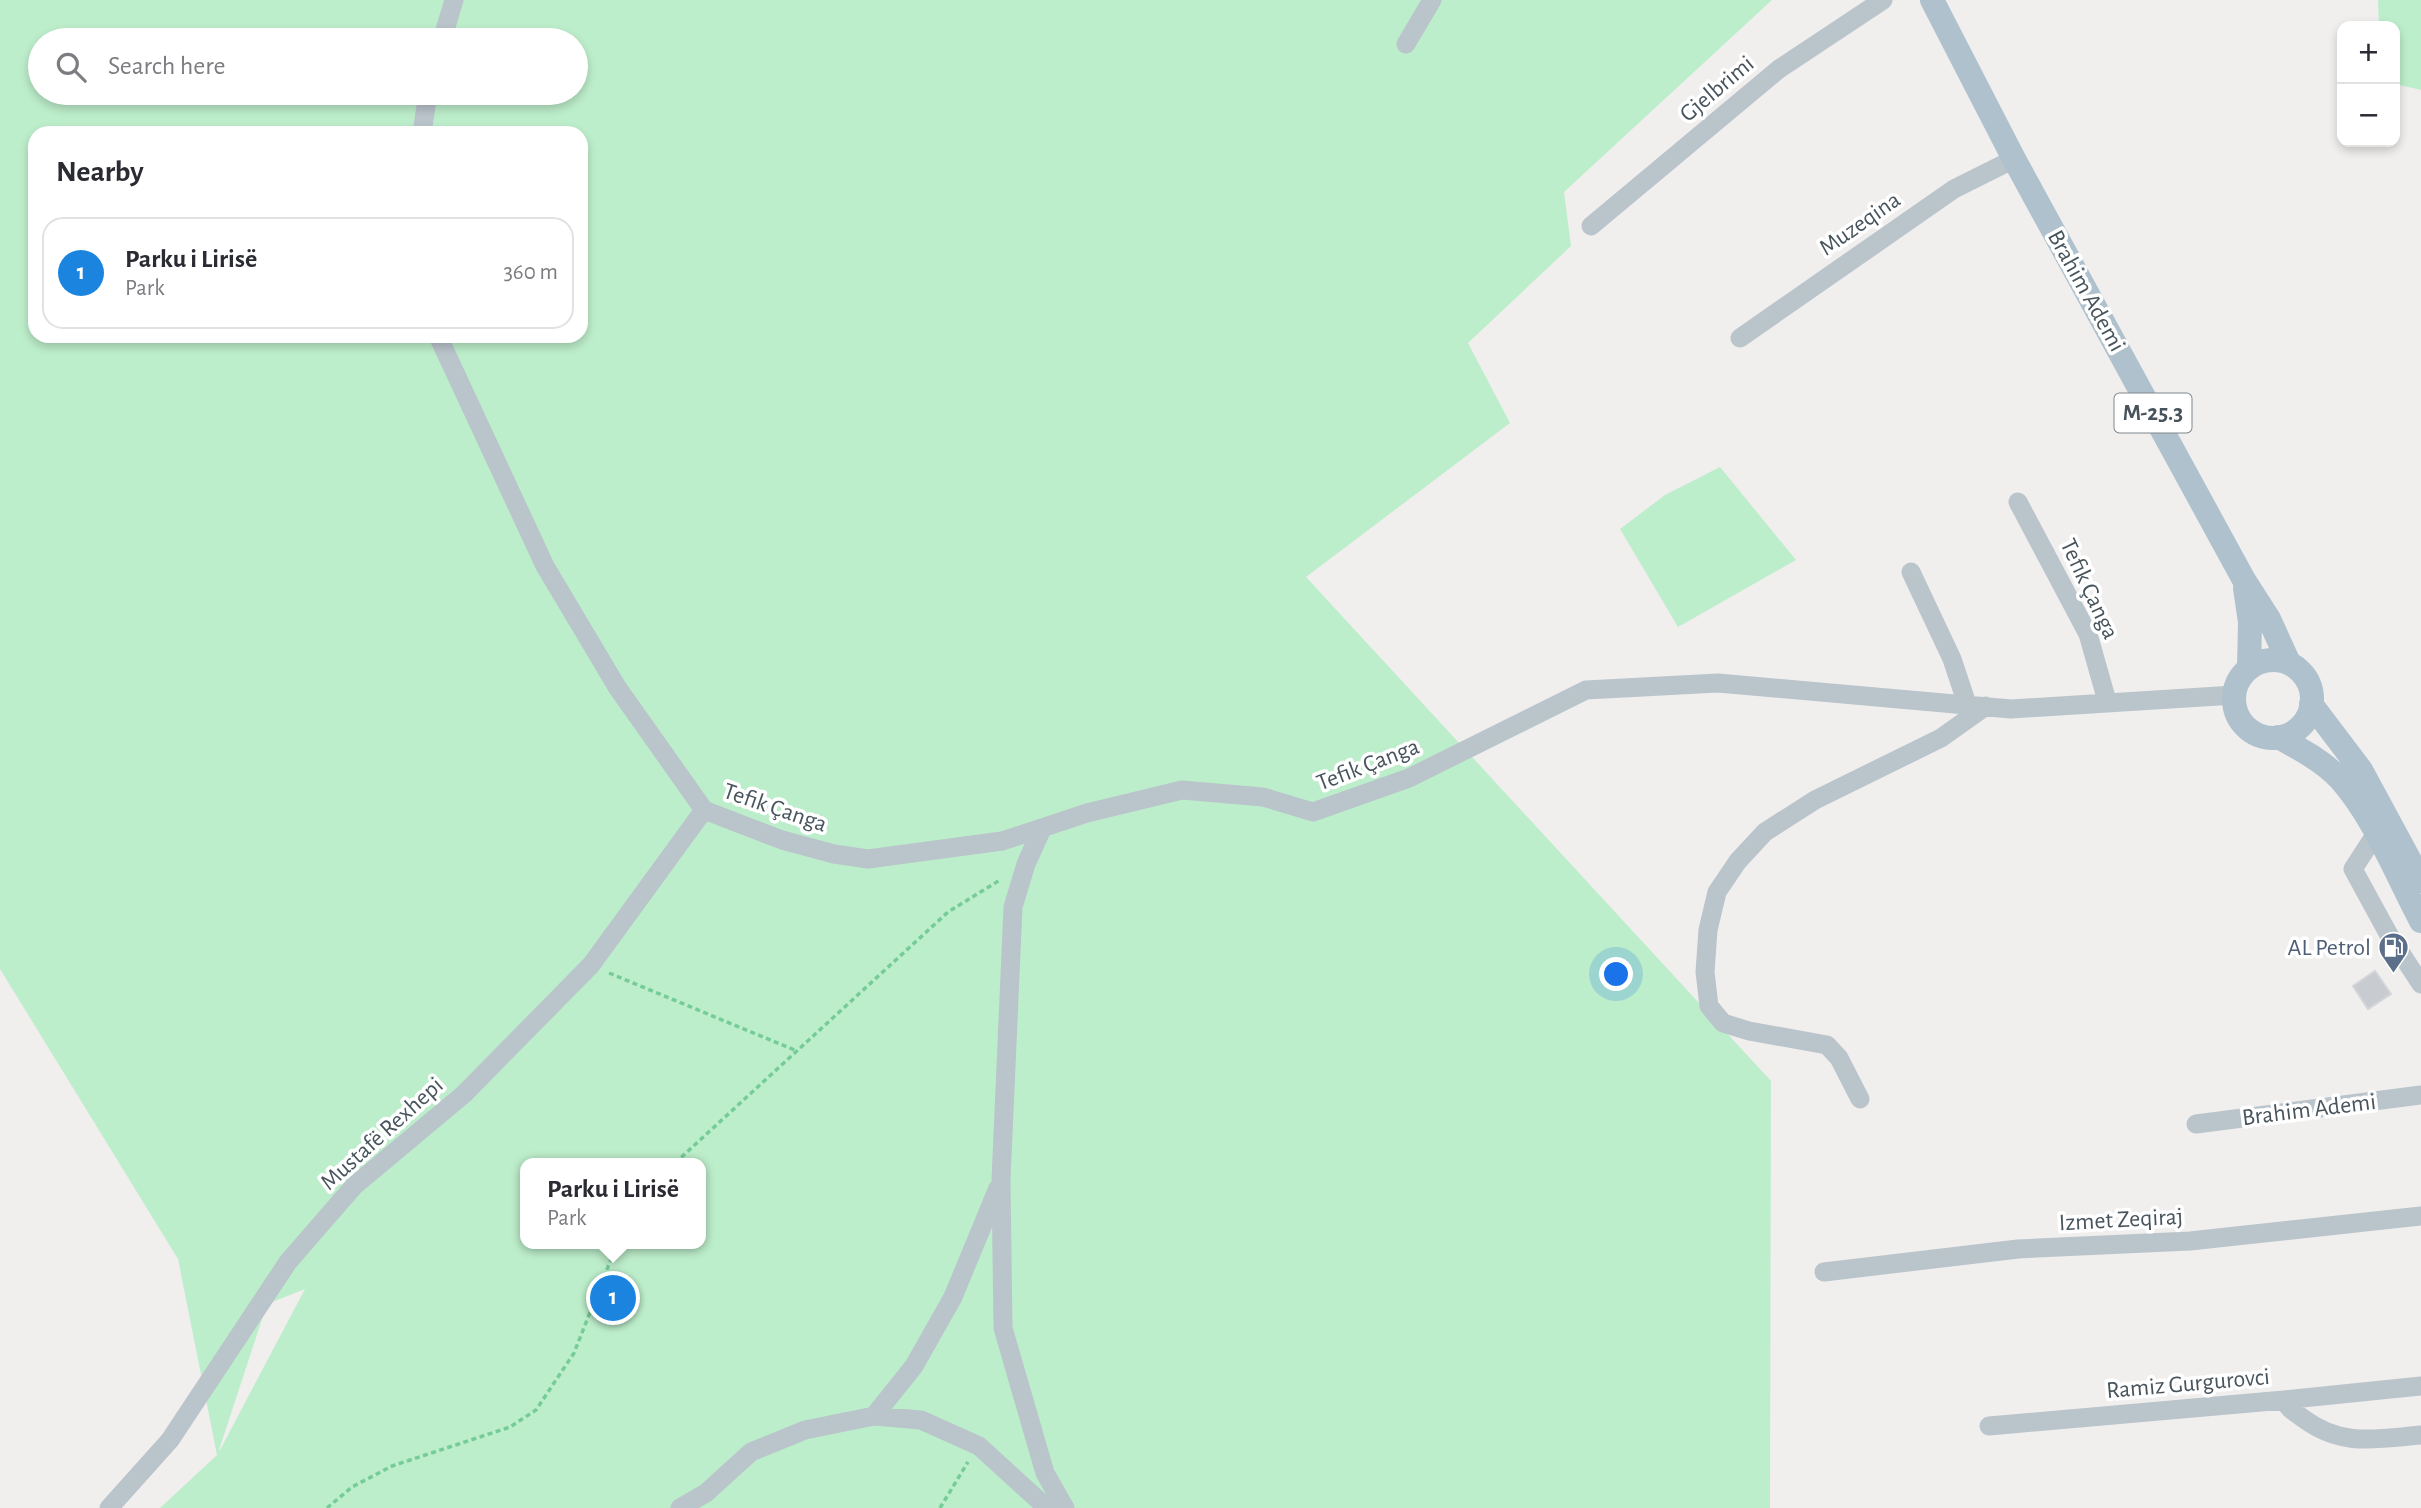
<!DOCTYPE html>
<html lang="en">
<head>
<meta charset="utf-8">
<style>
	body { margin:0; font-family:"Alegreya Sans",sans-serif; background:#f7f7f7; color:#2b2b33 }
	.controls { position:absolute; right:21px; top:21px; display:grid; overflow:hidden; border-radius:14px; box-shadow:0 4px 10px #0003 }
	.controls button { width:63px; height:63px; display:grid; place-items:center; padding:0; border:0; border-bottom:2px solid #e1e1e2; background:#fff; color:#2b2b33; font:35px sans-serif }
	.you { position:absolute; left:1617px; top:975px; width:24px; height:24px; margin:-18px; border:5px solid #fff; border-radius:50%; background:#1a73e8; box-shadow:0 0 0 10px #1a73e833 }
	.badge { display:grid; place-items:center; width:46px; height:46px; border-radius:50%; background:#1b84df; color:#fff; font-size:23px; font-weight:700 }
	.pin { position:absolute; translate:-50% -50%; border:4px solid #fff; box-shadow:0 2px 7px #0006 }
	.popup { position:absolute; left:520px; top:1158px; width:186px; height:91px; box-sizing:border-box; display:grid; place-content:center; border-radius:14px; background:#fff; filter:drop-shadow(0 2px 5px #0005); font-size:23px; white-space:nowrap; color:#7c7c81 }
	.popup b { font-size:26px; color:#2b2b33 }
	.popup::after { content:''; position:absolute; left:50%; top:100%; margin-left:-14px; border:14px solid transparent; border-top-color:#fff }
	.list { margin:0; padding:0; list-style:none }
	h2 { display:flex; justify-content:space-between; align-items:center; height:91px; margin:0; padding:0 28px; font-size:30px }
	h2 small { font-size:23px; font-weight:400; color:#7c7c81 }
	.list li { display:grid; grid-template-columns:46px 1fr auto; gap:21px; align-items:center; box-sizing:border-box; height:112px; margin:0 14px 14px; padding:0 14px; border:2px solid #e1e1e2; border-radius:21px }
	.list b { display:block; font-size:26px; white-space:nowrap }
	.list p { margin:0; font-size:23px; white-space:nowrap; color:#7c7c81 }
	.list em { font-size:23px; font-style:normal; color:#7c7c81 }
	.icon { flex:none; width:38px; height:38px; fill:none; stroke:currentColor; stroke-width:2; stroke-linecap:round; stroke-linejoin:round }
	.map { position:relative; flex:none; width:2421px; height:1508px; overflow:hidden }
	.search { position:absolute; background:#fff; box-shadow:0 4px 10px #0003; left:28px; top:28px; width:560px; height:77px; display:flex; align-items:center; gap:18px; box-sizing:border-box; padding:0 24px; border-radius:38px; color:#7c7c81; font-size:26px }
	.panel { position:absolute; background:#fff; box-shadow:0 4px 10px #0003; left:28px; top:126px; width:560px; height:217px; border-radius:21px }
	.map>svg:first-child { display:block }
</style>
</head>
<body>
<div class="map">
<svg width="2421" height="1508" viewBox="0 0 2421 1508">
	<rect width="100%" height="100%" fill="#f1eeee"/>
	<path fill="#bdeecb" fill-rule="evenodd" d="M0,0H1772L1564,192L1571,246L1468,343L1510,423L1306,577L1771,1081L1770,1508H160L217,1455L178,1259L0,969ZM40,40H576V93H40ZM35,133H581V336H35ZM526,1163H700V1244H526ZM305,1289L220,1450H219L267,1304Z
		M2378,0H2421V90L2395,84V26H2379Z
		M1720,467L1796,560L1678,627L1620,529L1665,495Z"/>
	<path fill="#c8ccd1" stroke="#d2d5da" stroke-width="2" d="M2375,971L2391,994L2368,1009L2353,986Z"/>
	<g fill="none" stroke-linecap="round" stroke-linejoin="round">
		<path stroke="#75cc99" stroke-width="3.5" stroke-dasharray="5 3.5" stroke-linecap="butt" d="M609,973L797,1051
			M675,1163L948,912L1000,880
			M327,1508L352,1487L392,1466L510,1427L536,1410L574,1353L617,1244
			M940,1508L968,1462"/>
		<path stroke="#bac4cb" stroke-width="19" d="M442,40L454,0
			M1406,44L1432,0
			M422,133L428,93
			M1591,226L1779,69L1883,0
			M438,336L545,566L617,687L704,810
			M1740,338L1954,189L2014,159
			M2018,502L2088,634L2107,701
			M1911,572L1952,659L1967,704
			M704,810L782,840L834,854L868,859L1002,841L1087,813L1182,790L1263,797L1313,812L1409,778L1586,690L1718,683L2011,709L2234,695
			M1041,831L1026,864L1013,907L1001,1180L1003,1328L1045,1473L1065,1508
			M2375,835L2353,869L2389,935L2421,984
			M1860,1099L1839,1058L1827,1045L1749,1031L1723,1023L1709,1006L1705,972L1708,930L1717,892L1738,861L1765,832L1815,800L1941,738L1986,706
			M2196,1124L2421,1095
			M1824,1272L2018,1249L2190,1241L2421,1216
			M2284,1400L2421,1386
			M874,1416L914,1366L953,1297L998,1188
			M1989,1426L2284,1400C2288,1409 2296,1413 2304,1419C2342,1447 2376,1439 2421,1435
			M109,1508L170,1440L288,1262L354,1186L464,1094L591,965L704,810
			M680,1508L706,1493L751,1452L805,1430L874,1416L921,1420L979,1446L1047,1508"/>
		<path stroke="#aec1cd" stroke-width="24" d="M1932,0L2014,159L2244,580L2269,619L2289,663
			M2245,588L2250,622L2249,668
			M2234 699a39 39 0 1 1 78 0a39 39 0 1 1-78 0Z
			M2311,704L2361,770L2421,881
			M2278,737C2300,749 2323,761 2340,779C2374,817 2397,876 2421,921"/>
	</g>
	<defs>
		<symbol id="fuel-pin" viewBox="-11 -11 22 30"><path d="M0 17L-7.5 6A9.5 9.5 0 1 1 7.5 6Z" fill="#5c6f8a" stroke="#fff"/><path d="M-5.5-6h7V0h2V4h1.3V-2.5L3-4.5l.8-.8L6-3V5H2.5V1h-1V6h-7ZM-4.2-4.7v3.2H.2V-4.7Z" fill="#fff"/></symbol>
	</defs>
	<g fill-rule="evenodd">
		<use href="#fuel-pin" x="2376" y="930" width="35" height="47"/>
	</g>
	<g text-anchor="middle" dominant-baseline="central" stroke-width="7" stroke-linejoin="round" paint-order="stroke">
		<rect fill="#fff" stroke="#7e878d" stroke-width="2" x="2114.5" y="393.5" width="77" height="39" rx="5"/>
		<g font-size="23" font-weight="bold" fill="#47545c">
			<text x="2153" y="413">M-25.3</text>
		</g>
		<g font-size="24" fill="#47545c" stroke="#fff">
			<text transform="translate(1717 89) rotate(-40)">Gjelbrimi</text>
			<text transform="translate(1860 224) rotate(-35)">Muzeqina</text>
			<text transform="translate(2086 291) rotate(61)">Brahim Ademi</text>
			<text transform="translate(2089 589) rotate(65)">Tefik Çanga</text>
			<text transform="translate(1368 765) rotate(-21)">Tefik Çanga</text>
			<text transform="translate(775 808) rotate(19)">Tefik Çanga</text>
			<text transform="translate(2309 1110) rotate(-7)">Brahim Ademi</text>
			<text transform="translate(382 1134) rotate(-42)">Mustafë Rexhepi</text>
			<text transform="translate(2121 1220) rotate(-3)">Izmet Zeqiraj</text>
			<text transform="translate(2188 1384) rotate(-5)">Ramiz Gurgurovci</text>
		</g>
		<g font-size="24" fill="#4e5e75" stroke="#fff" text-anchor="end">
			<text x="2371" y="948">AL Petrol</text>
		</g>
	</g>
</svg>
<div class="controls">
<button>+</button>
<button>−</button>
</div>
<div class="you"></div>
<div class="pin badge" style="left:613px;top:1298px">1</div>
<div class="popup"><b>Parku i Lirisë</b>Park</div>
<div class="search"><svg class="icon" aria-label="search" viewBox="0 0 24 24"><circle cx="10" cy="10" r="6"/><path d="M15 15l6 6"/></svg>Search here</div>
<section class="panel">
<h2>Nearby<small></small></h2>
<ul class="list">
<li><span class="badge">1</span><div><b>Parku i Lirisë</b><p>Park</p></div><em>360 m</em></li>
</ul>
</section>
</div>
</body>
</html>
